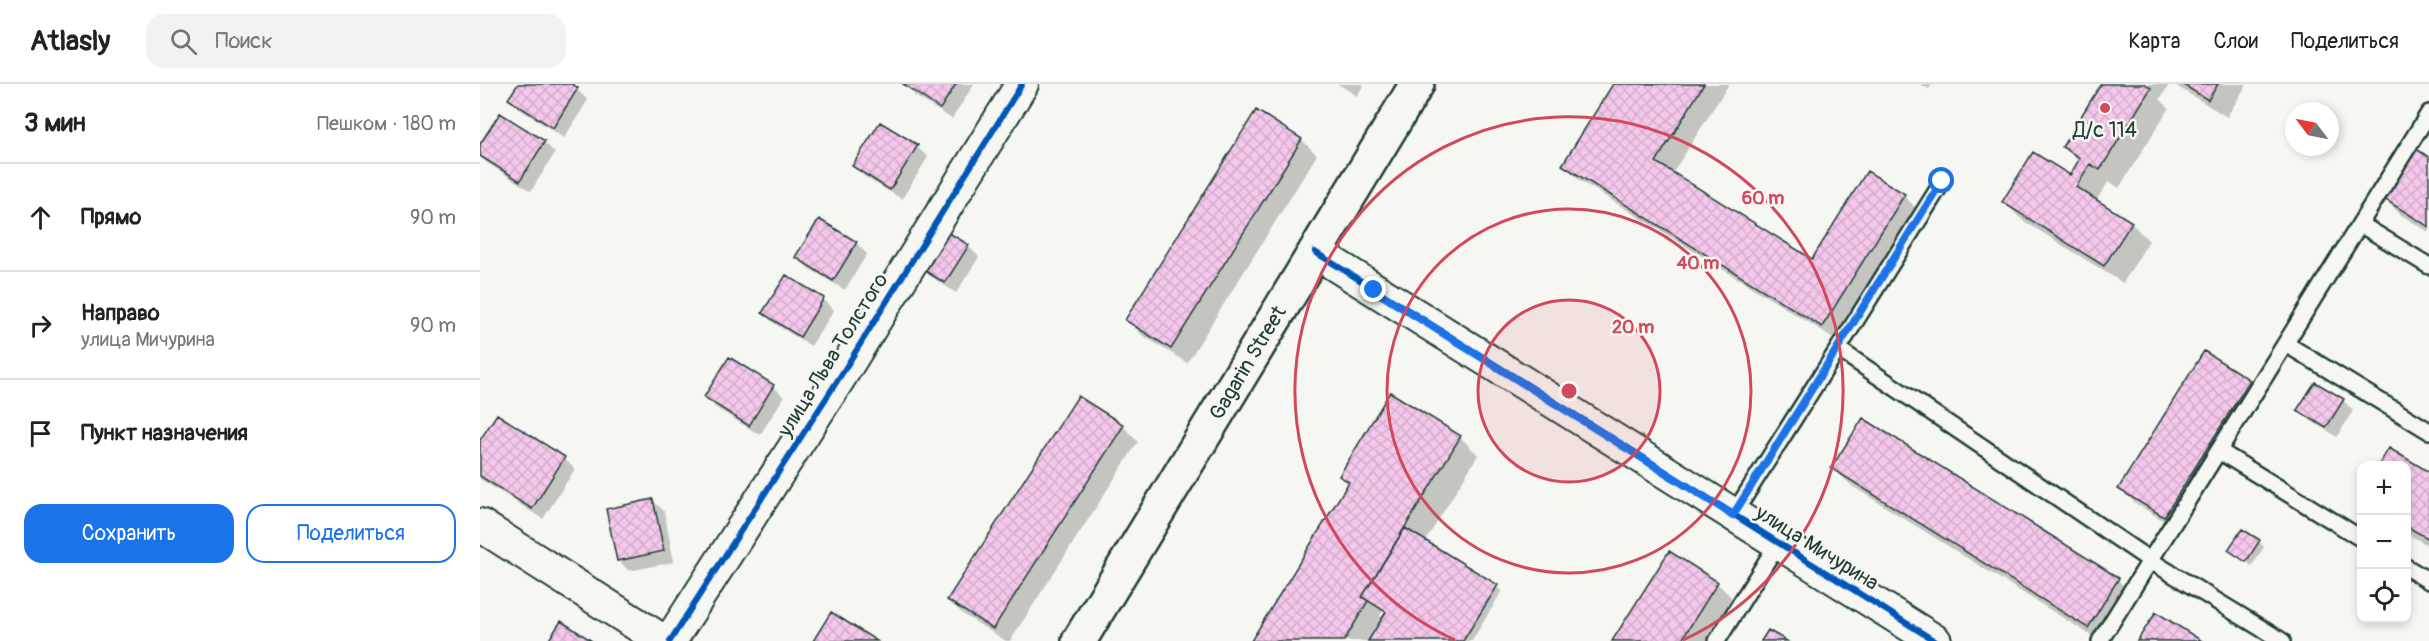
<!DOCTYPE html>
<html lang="ru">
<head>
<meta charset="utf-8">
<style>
	body { margin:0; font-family:Pangolin,sans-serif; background:#f2f2f2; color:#222 }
	.controls { position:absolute; right:18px; bottom:18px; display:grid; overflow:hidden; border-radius:12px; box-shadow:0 3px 9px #0003 }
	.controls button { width:54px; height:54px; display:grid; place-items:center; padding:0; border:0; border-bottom:2px solid #e0e0e0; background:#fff; color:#222; font:30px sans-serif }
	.compass { position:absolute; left:1805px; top:18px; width:54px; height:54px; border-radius:50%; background:#fff; box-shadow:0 3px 9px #0003; rotate:302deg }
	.stop { position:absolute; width:18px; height:18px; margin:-14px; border:4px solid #1a73e8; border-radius:50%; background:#fff }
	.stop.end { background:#1a73e8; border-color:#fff; box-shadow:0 2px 6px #0008 }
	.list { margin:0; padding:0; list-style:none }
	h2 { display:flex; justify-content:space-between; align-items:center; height:78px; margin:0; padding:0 24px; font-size:26px }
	h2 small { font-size:20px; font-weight:400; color:#767676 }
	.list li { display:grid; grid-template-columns:39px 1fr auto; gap:18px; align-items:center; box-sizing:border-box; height:108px; padding:0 24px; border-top:2px solid #e0e0e0 }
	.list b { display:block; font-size:22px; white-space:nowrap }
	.list p { margin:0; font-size:20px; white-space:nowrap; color:#767676 }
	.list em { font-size:20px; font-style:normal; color:#767676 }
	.actions { display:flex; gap:12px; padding:18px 24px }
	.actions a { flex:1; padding:14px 0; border:2px solid #1a73e8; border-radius:18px; text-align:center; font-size:21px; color:#1a73e8 }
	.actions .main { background:#1a73e8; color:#fff }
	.icon { flex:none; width:33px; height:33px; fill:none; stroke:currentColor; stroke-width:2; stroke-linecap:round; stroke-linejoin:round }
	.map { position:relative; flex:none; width:1949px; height:557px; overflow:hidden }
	header { display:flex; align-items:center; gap:36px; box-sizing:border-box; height:84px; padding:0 30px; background:#fff; border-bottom:2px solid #e0e0e0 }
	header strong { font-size:28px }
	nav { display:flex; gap:33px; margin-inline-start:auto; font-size:21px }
	.search { width:420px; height:54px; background:#f2f2f2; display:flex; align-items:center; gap:15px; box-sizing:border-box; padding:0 21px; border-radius:18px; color:#767676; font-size:22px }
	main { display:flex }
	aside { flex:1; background:#fff }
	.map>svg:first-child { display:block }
</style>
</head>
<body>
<header>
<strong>Atlasly</strong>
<div class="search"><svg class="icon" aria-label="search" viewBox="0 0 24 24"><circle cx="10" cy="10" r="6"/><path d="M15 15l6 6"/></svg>Поиск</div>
<nav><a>Карта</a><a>Слои</a><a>Поделиться</a></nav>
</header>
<main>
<aside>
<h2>3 мин<small>Пешком · 180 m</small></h2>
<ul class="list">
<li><svg class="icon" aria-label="ahead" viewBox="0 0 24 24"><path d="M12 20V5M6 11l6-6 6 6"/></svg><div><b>Прямо</b></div><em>90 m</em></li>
<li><svg class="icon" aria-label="right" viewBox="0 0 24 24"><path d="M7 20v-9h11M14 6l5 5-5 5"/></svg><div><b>Направо</b><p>улица Мичурина</p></div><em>90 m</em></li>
<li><svg class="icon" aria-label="arrive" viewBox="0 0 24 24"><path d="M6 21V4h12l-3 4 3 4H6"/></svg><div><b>Пункт назначения</b></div></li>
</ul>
<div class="actions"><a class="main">Сохранить</a><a>Поделиться</a></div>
</aside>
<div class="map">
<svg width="1949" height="557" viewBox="0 0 1949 557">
	<defs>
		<pattern id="building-cross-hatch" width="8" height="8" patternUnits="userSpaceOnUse" patternTransform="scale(1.5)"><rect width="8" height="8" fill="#f5c7eb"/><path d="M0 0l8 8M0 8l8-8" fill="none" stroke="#d2acca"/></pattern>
	</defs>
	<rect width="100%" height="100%" fill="#f6f6f2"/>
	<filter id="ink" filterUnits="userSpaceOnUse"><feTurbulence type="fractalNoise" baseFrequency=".0167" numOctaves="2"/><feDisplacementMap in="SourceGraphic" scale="12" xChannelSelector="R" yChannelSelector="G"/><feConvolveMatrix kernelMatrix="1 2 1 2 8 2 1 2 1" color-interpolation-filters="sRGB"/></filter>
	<g filter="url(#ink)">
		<path fill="#0003" fill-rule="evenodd" d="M39,0H90L108,16L84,54L41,26L30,15Z
			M425,0H494L472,35L435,12Z
			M858,0H884L877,12Z
			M1135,0H1249L1192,90L1332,177L1424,112L1439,127L1358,257L1099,96L1084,80Z
			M1440,0H1452L1449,5Z
			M1623,0H1690L1680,15L1689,24L1639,104L1629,97L1616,117L1651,139L1669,157L1643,199L1542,136L1524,118L1590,93L1599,78L1584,63Z
			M1693,0H1767L1747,33Z
			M777,28L822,56L837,71L707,279L662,251L647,236Z
			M21,31L64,58L75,69L51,107L7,79L0,72V63Z
			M437,63L448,73L422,115L385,93L374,82Z
			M1949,75V148L1921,131L1903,113Z
			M340,137L376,159L387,170L365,206L328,184L317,173Z
			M488,162L499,173L476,209L450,192L439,181Z
			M343,216L354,226L331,262L295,240L284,229Z
			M1769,297L1784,312L1700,447L1655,419L1640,404Z
			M293,302L304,313L280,351L236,324L226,313Z
			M1863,316L1873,327L1857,353L1830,336L1819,326Z
			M1383,336L1638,496L1656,514L1629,557H1620L1372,402L1353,384Z
			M643,342L658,358L530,557H526L484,531L469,516Z
			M980,353L998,371L945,458L1022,507L992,557H773L869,400L861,391ZM903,527L907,529L904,535L900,531Z
			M0,359L84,374L95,385L63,435L0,395Z
			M1926,382L1949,390V462L1926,449Z
			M173,417L184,427L194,478L149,487L138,476Z
			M1779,458L1784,463L1772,482L1750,466Z
			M1237,499L1258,520L1236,557H1134Z"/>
		<path fill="url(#building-cross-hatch)" stroke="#1f3d34" stroke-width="1.5" d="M38,0H92L98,4L73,44L28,15Z
			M423,0H476L460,25Z
			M1133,0H1224L1176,78L1332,175L1387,87L1425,110L1342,243L1082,81Z
			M1621,0H1665L1671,4L1620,86L1610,80L1596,103L1652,138L1624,182L1522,118L1553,68L1590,91L1600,74L1582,63Z
			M1702,0H1738L1728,16Z
			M776,26L822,55L691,265L645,236Z
			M20,29L65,57L40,97L0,72V60Z
			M400,38L438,61L410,106L372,82Z
			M1933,63L1949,73V143L1901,113Z
			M339,135L377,158L353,197L315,173Z
			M461,144L489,161L465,199L437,182Z
			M306,191L344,214L320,253L282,229Z
			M1724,267L1770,296L1684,433L1638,405Z
			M249,273L294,301L269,342L224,313Z
			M1835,298L1864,315L1846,344L1817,326Z
			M910,308L981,352L882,513L888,517L864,557H771L869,398L859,392Z
			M598,312L644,341L513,545L467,516Z
			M17,330L85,373L52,425L0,392V356Z
			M1383,334L1639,494L1608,544L1351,384Z
			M1909,364L1949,388V455L1926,442V382H1898Z
			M173,415L184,467L137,477L126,425Z
			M925,444L1018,501L983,557H888L906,528L882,513Z
			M1762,445L1780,456L1766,478L1748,466Z
			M1189,467L1238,498L1201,557H1132Z
			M351,528L397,557H333Z
			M1676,528L1722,557H1657Z
			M81,537L112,557H68Z
			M1288,546L1307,557H1281Z"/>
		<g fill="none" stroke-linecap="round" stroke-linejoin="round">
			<defs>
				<path id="service" d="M1880,140L1949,182
					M1806,260L1949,347
					M1358,265L1463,97
					M1739,367L1882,455
					M1253,431L1358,265L1671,477L1802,557
					M1926,483L1949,497
					M1237,557L1298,459
					M1620,557L1949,29"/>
				<path id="minor" d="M835,168L1455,557
					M0,441L183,557
					M190,557L361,291L542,0"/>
				<path id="secondary" d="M599,557L937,0"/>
			</defs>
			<use href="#service" stroke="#1f3d34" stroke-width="20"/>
			<use href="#minor" stroke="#1f3d34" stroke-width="36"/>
			<use href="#secondary" stroke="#1f3d34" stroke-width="38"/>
			<use href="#service" stroke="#f6f6f2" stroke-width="15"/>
			<use href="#minor" stroke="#f6f6f2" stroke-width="32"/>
			<use href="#secondary" stroke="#f6f6f2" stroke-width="33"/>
			<defs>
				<path id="cycleway" d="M835,168L1455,557
					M190,557L361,291L542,0"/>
			</defs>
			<use href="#cycleway" stroke="#f6f6f2" stroke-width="10"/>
			<use href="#cycleway" stroke="#0057b8" stroke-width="6"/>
		</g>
	</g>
	<g fill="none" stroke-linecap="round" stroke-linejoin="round" filter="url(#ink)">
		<path stroke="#1a73e8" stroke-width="8" d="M894,206L1253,431L1462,97"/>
	</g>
	<circle cx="1089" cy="307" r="91" fill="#d1495b" fill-opacity=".12"/>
	<g fill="none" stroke="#d1495b" stroke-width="3">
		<circle cx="1089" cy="307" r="91"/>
		<circle cx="1089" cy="307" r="182"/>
		<path d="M975 556A274 274 0 1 1 1203 556"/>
	</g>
	<circle fill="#d1495b" stroke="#f6f6f2" stroke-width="2" cx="1625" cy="24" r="6"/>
	<g text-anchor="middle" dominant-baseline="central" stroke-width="5" stroke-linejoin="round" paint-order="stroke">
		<g font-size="21" fill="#1f3d34" stroke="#f6f6f2">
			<text x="1625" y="46">Д/с 114</text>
		</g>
		<g font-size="21" fill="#1f3d34" stroke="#f6f6f2">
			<text transform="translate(353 271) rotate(-58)">улица Льва Толстого</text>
			<text transform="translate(768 279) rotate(-59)">Gagarin Street</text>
			<text transform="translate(1337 464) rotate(32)">улица Мичурина</text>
		</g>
	</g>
	<circle cx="1089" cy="307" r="9" fill="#d1495b" stroke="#f6f6f2" stroke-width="3"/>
	<g font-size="18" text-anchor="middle" font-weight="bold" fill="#d1495b" stroke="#f6f6f2" stroke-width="5" stroke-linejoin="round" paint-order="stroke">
		<text x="1283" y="120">60 m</text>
		<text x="1218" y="185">40 m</text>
		<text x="1153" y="249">20 m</text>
	</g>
</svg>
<div class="controls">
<button>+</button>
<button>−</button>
<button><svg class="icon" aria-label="locate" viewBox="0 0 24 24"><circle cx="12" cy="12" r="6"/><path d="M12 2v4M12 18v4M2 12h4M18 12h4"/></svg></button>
</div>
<svg class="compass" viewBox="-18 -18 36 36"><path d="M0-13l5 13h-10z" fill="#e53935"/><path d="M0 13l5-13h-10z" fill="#767676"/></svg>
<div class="stop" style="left:1462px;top:97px"></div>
<div class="stop end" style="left:894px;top:206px"></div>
</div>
</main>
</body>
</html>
